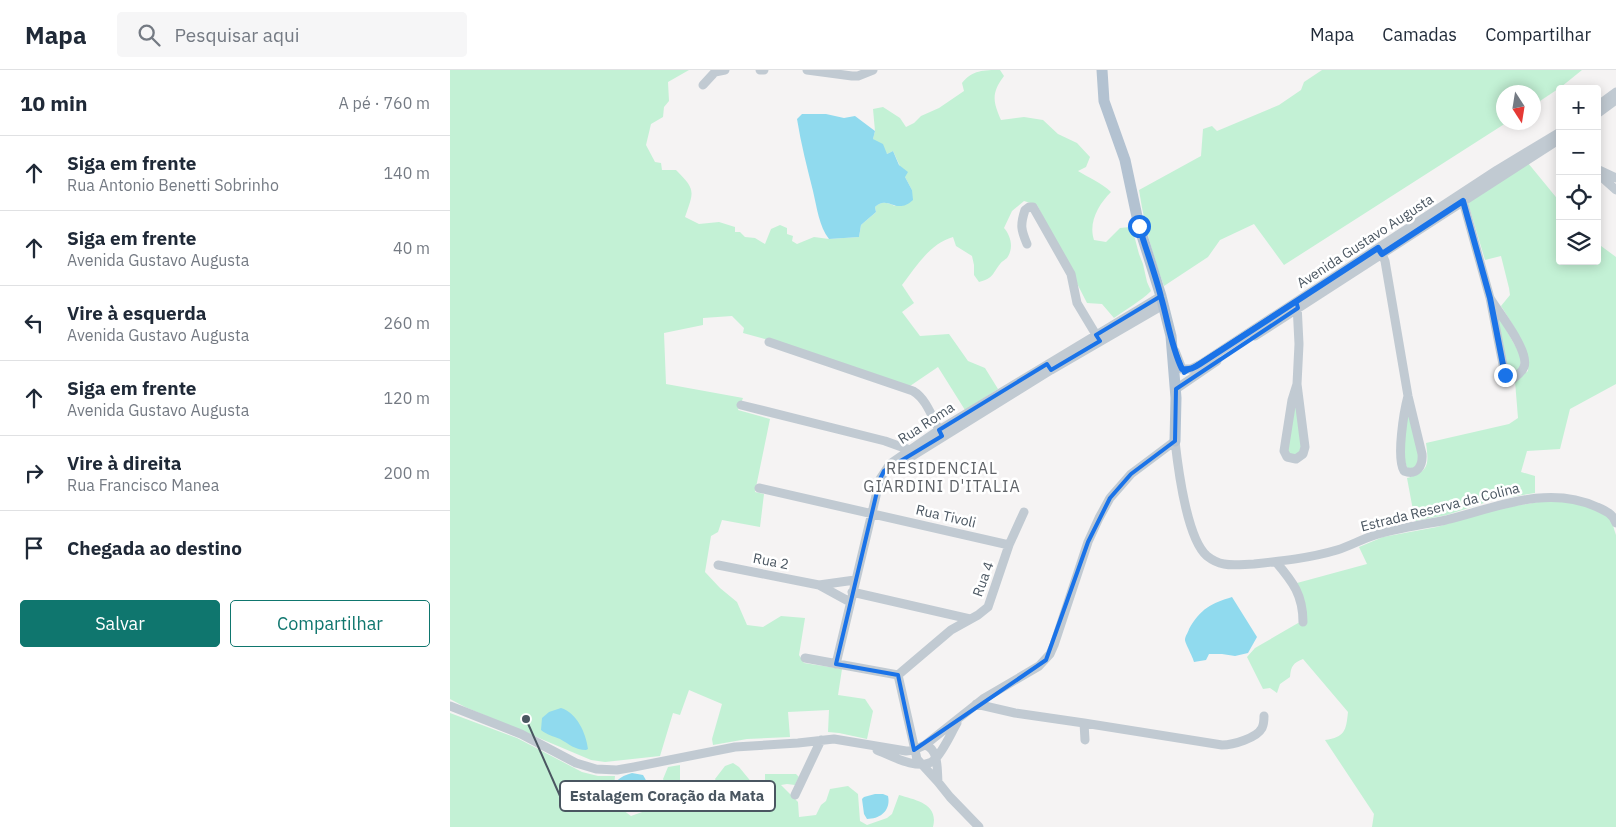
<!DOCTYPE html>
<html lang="pt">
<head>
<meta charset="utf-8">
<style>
	body { margin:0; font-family:"IBM Plex Sans",sans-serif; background:#f6f6f7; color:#1f2937 }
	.controls { position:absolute; right:15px; top:15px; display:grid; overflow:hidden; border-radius:5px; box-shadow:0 2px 12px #0003 }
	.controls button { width:45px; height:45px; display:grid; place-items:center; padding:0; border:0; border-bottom:1px solid #e0e1e3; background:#fff; color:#1f2937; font:25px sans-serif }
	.compass { position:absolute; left:1046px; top:15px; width:45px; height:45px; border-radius:50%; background:#fff; box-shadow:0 2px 12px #0003; rotate:168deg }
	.stop { position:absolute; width:15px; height:15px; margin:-11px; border:4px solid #1a73e8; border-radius:50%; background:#fff }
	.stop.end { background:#1a73e8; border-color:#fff; box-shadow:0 1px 5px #0008 }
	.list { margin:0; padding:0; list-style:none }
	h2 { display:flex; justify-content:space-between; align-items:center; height:65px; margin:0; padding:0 20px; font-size:21px }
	h2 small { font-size:16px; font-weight:400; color:#747a83 }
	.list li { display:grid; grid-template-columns:32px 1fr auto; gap:15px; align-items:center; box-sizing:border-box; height:75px; padding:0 20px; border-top:1px solid #e0e1e3 }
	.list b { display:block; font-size:19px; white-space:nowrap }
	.list p { margin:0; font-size:16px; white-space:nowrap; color:#747a83 }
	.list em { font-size:16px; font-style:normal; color:#747a83 }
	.actions { display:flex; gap:10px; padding:15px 20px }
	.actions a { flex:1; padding:11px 0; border:1px solid #0f766e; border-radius:5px; text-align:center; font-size:18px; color:#0f766e }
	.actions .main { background:#0f766e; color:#fff }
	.icon { flex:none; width:28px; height:28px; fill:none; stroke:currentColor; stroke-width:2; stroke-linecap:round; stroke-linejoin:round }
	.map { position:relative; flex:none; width:1166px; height:757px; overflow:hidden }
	header { display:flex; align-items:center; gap:30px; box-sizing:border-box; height:70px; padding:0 25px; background:#fff; border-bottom:1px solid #e0e1e3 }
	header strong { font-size:24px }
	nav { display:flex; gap:28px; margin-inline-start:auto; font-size:18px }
	.search { width:350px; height:45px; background:#f6f6f7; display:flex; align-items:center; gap:12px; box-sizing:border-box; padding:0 18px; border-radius:5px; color:#747a83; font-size:19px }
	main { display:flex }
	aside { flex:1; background:#fff }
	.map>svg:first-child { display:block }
</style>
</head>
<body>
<header>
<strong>Mapa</strong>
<div class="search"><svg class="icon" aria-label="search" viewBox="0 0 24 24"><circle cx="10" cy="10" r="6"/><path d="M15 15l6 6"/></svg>Pesquisar aqui</div>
<nav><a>Mapa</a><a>Camadas</a><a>Compartilhar</a></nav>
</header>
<main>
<aside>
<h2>10 min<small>A pé · 760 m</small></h2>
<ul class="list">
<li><svg class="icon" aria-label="ahead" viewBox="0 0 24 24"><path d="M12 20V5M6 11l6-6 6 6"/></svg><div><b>Siga em frente</b><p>Rua Antonio Benetti Sobrinho</p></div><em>140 m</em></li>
<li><svg class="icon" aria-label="ahead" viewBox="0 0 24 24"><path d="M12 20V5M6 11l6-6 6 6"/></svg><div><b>Siga em frente</b><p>Avenida Gustavo Augusta</p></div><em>40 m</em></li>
<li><svg class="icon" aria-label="left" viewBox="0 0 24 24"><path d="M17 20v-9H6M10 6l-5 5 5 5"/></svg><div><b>Vire à esquerda</b><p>Avenida Gustavo Augusta</p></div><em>260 m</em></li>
<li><svg class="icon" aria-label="ahead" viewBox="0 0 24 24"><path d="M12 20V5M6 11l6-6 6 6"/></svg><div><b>Siga em frente</b><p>Avenida Gustavo Augusta</p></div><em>120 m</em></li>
<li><svg class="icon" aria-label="right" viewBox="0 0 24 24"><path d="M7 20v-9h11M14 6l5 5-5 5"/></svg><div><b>Vire à direita</b><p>Rua Francisco Manea</p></div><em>200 m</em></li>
<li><svg class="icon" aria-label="arrive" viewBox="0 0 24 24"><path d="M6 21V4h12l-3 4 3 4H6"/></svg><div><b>Chegada ao destino</b></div></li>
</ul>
<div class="actions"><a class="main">Salvar</a><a>Compartilhar</a></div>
</aside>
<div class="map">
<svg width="1166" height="757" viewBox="0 0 1166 757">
	<rect width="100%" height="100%" fill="#f5f3f3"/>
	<path fill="#c3f1d5" d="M0,0H239L218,12L219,31L214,37L213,47L201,54L196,75L205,92L211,93L212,100H226C246,120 244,121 235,147L249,154L269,152L285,157V162H290L295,167L305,168L315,174L321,159L330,155L337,158V164L343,166L342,171L347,174L364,167L379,169L409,167L411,155L426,142L425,137C431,131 437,132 445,136L462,120L455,107L443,81L437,84L423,69L425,61L423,39L433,37L450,48L456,57L464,53L471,46L489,38L514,21L512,13C522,0 534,0 550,0L554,6C541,23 543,32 551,50L574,47L593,50L608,64L627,73L640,87L636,97L628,101C639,108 652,113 661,122C649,134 638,152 644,170L656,172L670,158L680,157L684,165L689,184L693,194L697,212L701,221C691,231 676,239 664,248L652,234L637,233L587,135L574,131L562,141L554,158C561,166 564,178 557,188C555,190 552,191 550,194C542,204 544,208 529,212L524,205V195L522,186L506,176L503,167C479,174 466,197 452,215L464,233L452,242L470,266L499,264L518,291L535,298L548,319L515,340L488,297L460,316L326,272L293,263L294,258L282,246L253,248V255L214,263L216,314L293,328L288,340L320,349L305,422L314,424L310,457L272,450L268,462L261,466L255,502L270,518L287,532L297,555L313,557L331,546L355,548L349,585L354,593L392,599L388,625L415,629L423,641L417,669L389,663L378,662L379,640L338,642L340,667L297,669L263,675L262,669L272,634L239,620L230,645L223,643L210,686L155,692L141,690L15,637L0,629Z
		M872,0H1132L1111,17L1084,35V22H1054V52L1056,53L834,195L804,154L770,170L758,187L714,216C702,184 694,153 689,120L751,86L753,59L762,56L767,61L829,35L851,20L854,12Z
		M1078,93L1110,132V191H1147V173L1166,187V314L1120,339L1110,379L1077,381L1071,402L1085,406V423L1043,430L997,445L965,451L957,408C979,401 979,395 976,373L1059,354L1068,348L1065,311L1078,301C1080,280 1062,253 1051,236L1060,225L1059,218L1051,186L1035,190L1018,133Z
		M1046,242L1071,286L1070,298L1062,305L1057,304Z
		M846,325L853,377L847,386L836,383Z
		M958,335L969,382L967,398L958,400L953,386Z
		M1111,430C1123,432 1154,440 1161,450C1163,454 1164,460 1166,465V757H922L924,744L875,670C895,667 896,661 898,642L853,589C843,593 841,596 840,607L830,614L827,623L820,618L813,619L797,587L805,578L855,549L847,513L917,494L909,477L933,467L987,457L1047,439L1094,431Z
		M0,643L67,668L132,702L148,706H165C165,711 163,715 163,720C164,727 171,733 173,740L181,746L195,741V733L204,723L210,729L217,727L216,716L213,709L218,697L230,695V716L235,722L257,720L258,731H269L271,721L265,709L275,696L283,693L289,697L303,714L315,711V704H346L349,707L345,715L337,714L331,715L348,732L349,747L366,745L371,735L376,731L380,719L398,716L408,724L410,751L417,755L437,748L442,744L449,725C466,730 489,734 483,757H0Z"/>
	<path fill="#90daee" d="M352,44H376L394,48L405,46L425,61L423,69L433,74L437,84L443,81L449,95L458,102L455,107L462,120L463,130C446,146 438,124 425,137L426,142L411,155L409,167L379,169C369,156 367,138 363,121C357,97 351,74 347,49Z
		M782,527L807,567L798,583L785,586L772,584H759L756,590L744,592C743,587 735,573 735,570C735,566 738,563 739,559C750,539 762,533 782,527Z
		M111,638C127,643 136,663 138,679L136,680C125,680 119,674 110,669C103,666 97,665 91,660L92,648L99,642Z
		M182,703L193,705C204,722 196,729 182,739C159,730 155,710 182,703Z
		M425,724H433L438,726C441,740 431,749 417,749L414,744L412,729L414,727Z"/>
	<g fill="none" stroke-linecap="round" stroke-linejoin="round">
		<path stroke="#c1cad2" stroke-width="9" d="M310,0H314
			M357,0L402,6H408L423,0
			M253,15L265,2L275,0
			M1147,36L1166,22
			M1147,44L1166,30
			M1147,99L1166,108
			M1147,103L1166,120
			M1013,131L1040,228
			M577,174C571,160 570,155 575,140L579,137H583L621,204L627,233L648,268
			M930,180L935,191L958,326L972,384C973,396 967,406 954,401C946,388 954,341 958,326
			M1040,228C1048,242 1080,281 1074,297C1072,302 1067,306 1063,309L1056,308L1055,305Z
			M805,266L1110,69
			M319,272L463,321C477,329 483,350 491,364
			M725,281L732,299H741L751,294L1047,100L1110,62
			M847,314L842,330L834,381L837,387L846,389L853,384L855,377L847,314L849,274L847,234
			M726,319L767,291
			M291,335L435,371L460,380L463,382
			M448,395L601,300L713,235
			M309,418L559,475
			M826,492C843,512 853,525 853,552
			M268,495L369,515L400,532
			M369,515L405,510
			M402,522L520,549
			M355,588L448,605
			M386,594L430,409L440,394L489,360L711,226
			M448,605L501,560L528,545L538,537L559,475L574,442
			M448,605L467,689L488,712L500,727L529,757
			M526,634L565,643L634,653L635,670
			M0,636L71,664L126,693L146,699L167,700L184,697L285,677L348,673L384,669L456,681L464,680L475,675L533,629L589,596L600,584L604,575L638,472L649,448L660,428L681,404L725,371C728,398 737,469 757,486C762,490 768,493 774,494C784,496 795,494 804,494C832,491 860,488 887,480C900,476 912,469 925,465C948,458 972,455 996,450C1045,438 1097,414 1147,437C1156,441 1163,444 1166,453
			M634,653L772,675C783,675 807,668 812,658C814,654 814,650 814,646
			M475,675C489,679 487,700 488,712
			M427,680C441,686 471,702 484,690C493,682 501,663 507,653
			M345,725L371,670"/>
		<path stroke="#b3c2d1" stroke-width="11" d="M652,0L654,31L675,90L689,156L711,226L721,266L726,328L725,371"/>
	</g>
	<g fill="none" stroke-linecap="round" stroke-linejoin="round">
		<path stroke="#1a73e8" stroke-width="6" d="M689,156C696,180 705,203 711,227C718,251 721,276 732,299C740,300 744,298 750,294L928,178L932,184L1013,131L1040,228L1055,305"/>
	</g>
	<path fill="none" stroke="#1a73e8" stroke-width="4" stroke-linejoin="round" d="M711,226L722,272L734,303L846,231L848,238L726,319L725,371L681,404L660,428L638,472L596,590L464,680L448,605L386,594L430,409L434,401L492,366L489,360L597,294L601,300L650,271L646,265Z"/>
	<g text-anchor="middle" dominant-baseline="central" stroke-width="5" stroke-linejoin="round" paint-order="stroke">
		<g font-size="14" fill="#4a5661" stroke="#fff">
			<text transform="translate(915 171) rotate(-33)">Avenida Gustavo Augusta</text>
			<text transform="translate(476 353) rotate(-33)">Rua Roma</text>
			<text transform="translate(990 437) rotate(-14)">Estrada Reserva da Colina</text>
			<text transform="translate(496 446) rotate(13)">Rua Tivoli</text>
			<text transform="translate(321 491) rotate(11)">Rua 2</text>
			<text transform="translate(533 509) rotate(-70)">Rua 4</text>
		</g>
		<g font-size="16" letter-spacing="1" fill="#5f6368" stroke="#fff">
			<text x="492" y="398">RESIDENCIAL<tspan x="492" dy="18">GIARDINI D'ITALIA</tspan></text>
		</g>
	</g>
	<path fill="none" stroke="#4a5661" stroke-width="2" d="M76 649L110 726"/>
	<circle fill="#4a5661" stroke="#fff" stroke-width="2" cx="76" cy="649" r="5"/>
	<rect fill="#fff" stroke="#4a5661" stroke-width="2" x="110" y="711" width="215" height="30" rx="5"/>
	<g font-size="15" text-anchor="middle" font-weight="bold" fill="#4a5661">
		<text x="217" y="731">Estalagem Coração da Mata</text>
	</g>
</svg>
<div class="controls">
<button>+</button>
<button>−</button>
<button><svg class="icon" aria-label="locate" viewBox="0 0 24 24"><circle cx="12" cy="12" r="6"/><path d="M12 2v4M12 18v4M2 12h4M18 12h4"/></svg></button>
<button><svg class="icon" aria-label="layers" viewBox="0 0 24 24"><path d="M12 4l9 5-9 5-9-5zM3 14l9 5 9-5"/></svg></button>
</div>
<svg class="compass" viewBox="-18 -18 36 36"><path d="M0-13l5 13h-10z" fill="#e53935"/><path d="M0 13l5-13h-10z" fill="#747a83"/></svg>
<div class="stop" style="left:689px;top:156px"></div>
<div class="stop end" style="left:1055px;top:305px"></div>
</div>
</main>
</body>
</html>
